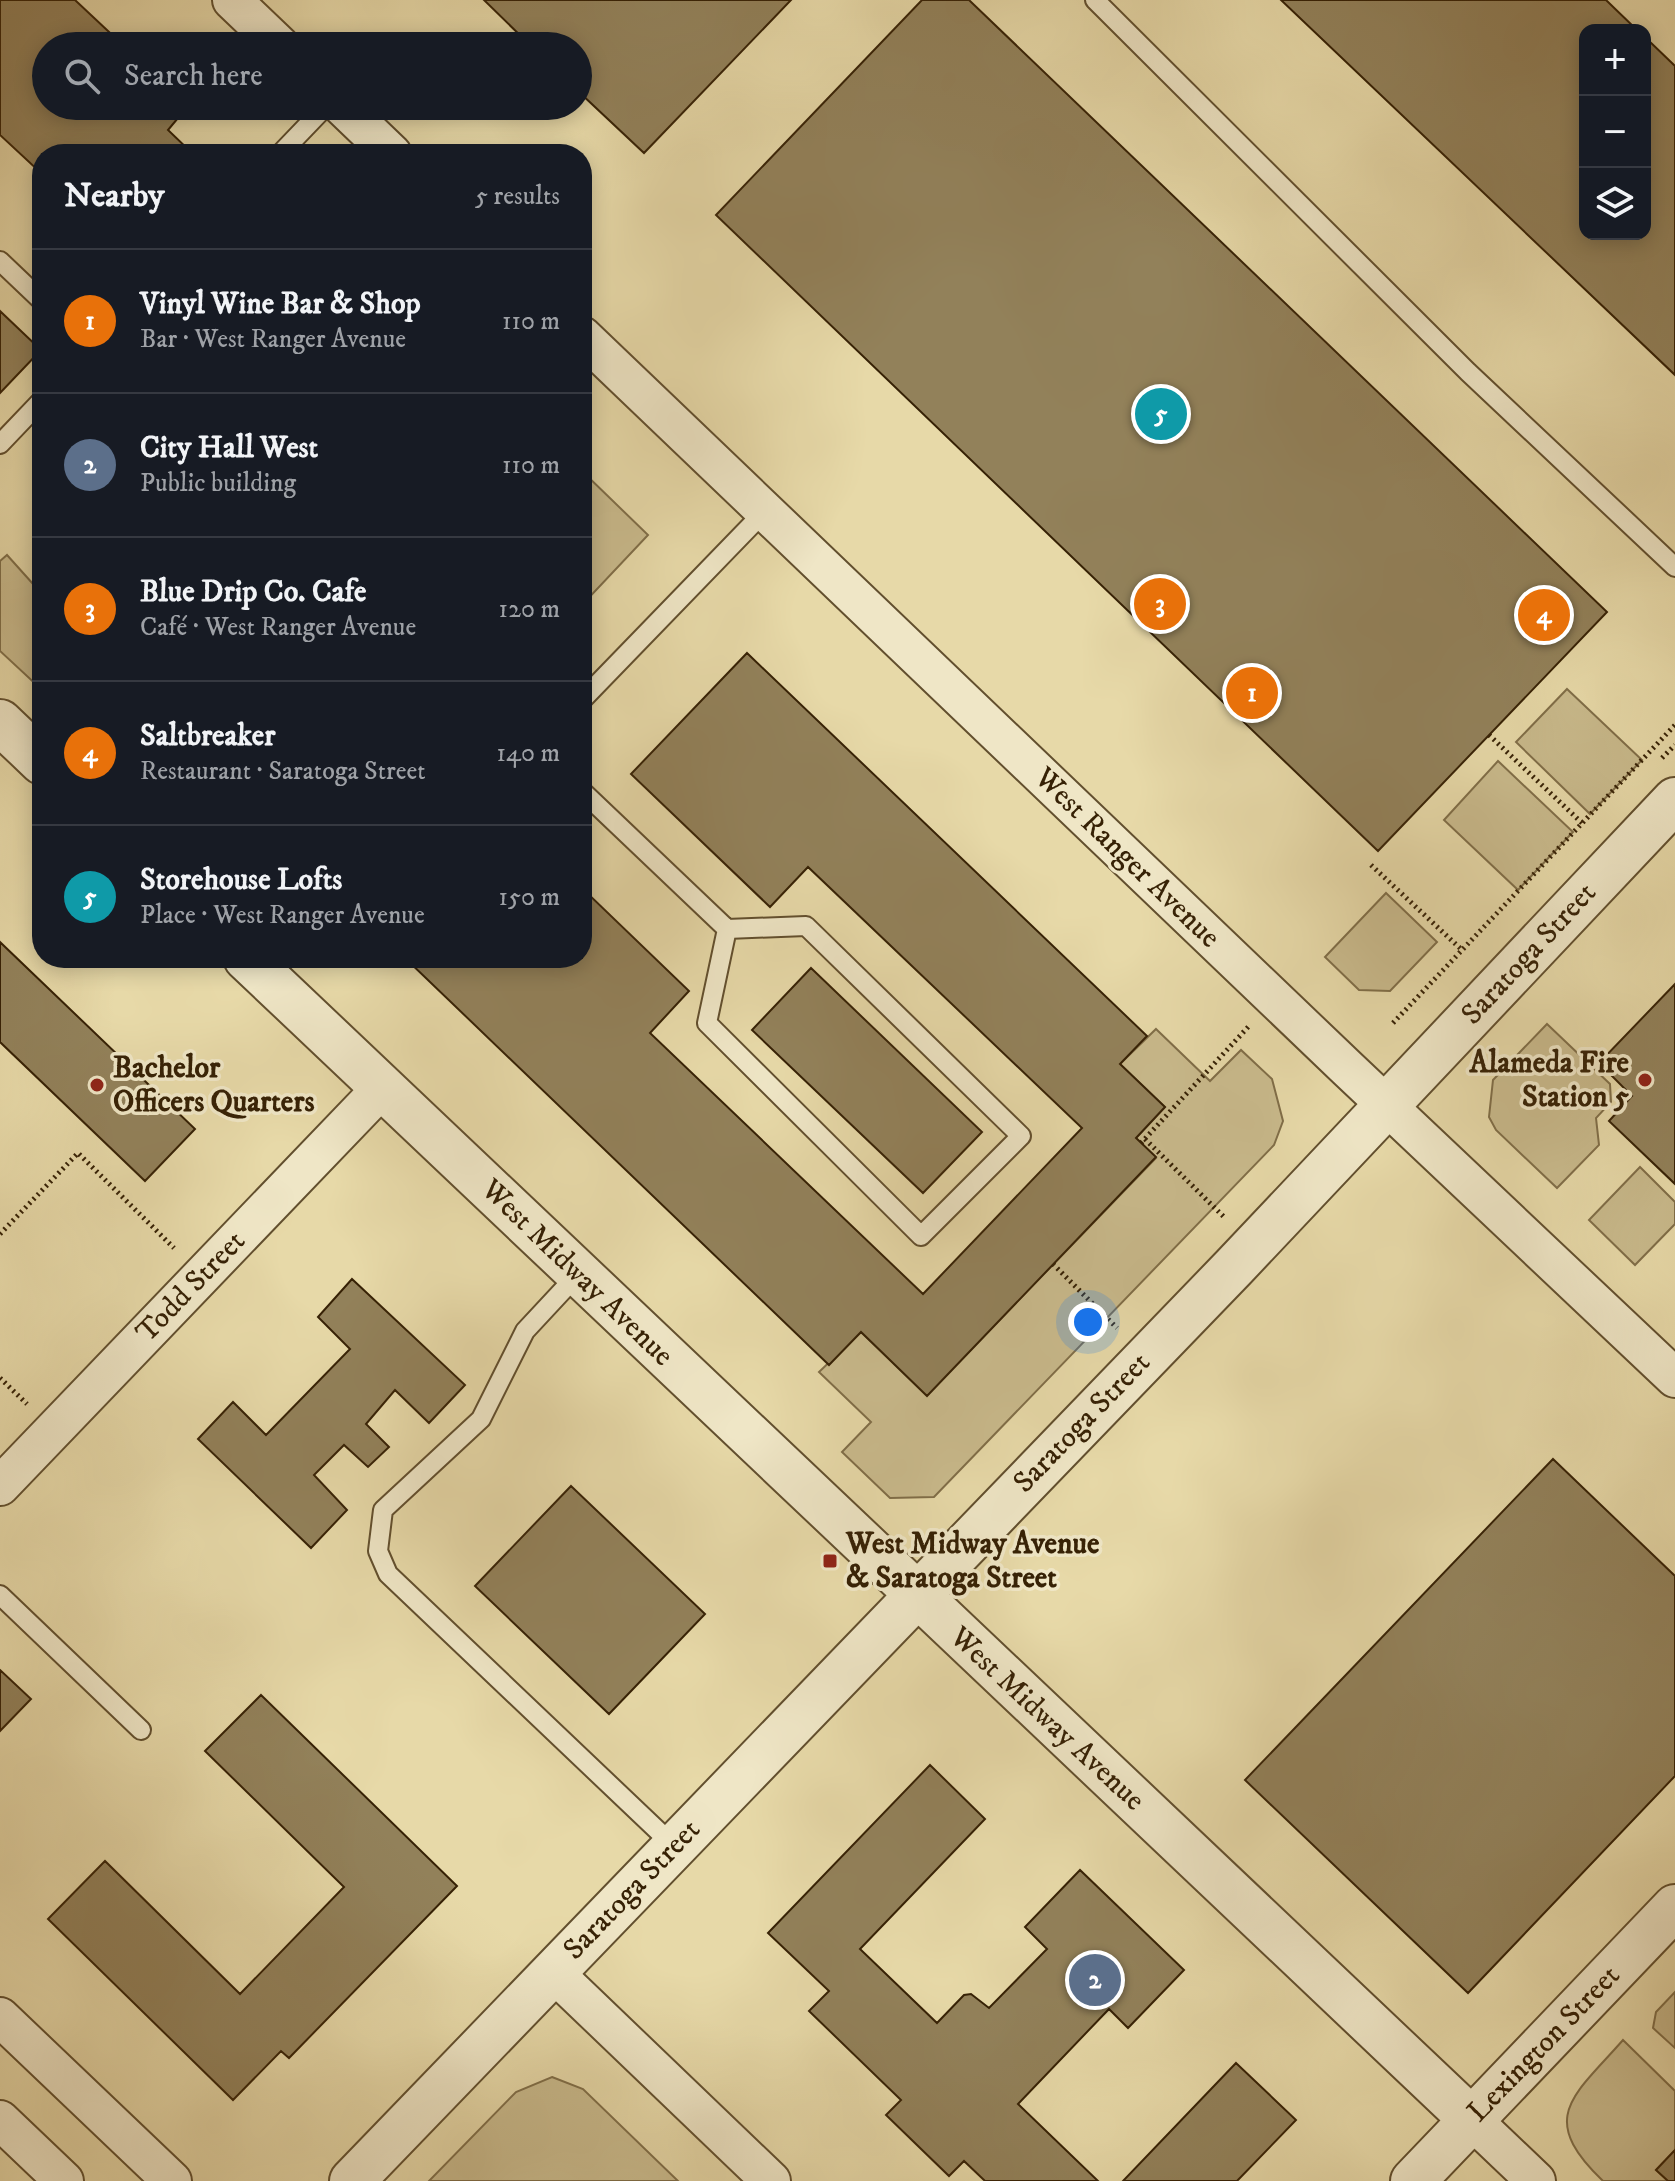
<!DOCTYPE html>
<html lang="en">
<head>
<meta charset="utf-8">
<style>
	body { margin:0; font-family:"IM FELL DW Pica",serif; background:#20242c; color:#f1f3f6 }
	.controls { position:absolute; right:24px; top:24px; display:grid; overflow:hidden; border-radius:16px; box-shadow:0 4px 20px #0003 }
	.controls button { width:72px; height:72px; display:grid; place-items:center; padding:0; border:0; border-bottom:2px solid #363941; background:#171b24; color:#f1f3f6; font:40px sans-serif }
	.you { position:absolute; left:1088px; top:1322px; width:28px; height:28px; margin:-20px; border:6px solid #fff; border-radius:50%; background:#1a73e8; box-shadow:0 0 0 12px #1a73e833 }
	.badge { display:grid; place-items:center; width:52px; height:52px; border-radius:50%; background:#8c9099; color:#fff; font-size:26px; font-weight:700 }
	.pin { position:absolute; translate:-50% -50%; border:4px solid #fff; box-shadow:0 2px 8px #0006 }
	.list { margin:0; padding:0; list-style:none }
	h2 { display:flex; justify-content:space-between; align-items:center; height:104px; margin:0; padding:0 32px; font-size:34px }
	h2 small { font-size:26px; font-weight:400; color:#9ea1a6 }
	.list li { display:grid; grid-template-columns:52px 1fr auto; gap:24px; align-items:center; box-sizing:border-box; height:144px; padding:0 32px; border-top:2px solid #363941 }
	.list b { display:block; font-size:30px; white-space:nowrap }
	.list p { margin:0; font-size:26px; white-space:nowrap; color:#9ea1a6 }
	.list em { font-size:26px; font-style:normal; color:#9ea1a6 }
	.icon { flex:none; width:44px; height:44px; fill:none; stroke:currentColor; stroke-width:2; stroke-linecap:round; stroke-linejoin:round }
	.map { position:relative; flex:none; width:1675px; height:2181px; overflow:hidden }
	.search { position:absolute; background:#171b24; box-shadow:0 4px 20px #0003; left:32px; top:32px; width:560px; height:88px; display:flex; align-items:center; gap:20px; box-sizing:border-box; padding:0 28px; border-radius:44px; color:#9ea1a6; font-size:30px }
	.panel { position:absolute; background:#171b24; box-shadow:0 4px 20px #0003; left:32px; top:144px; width:560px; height:824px; border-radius:32px }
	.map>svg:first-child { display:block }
</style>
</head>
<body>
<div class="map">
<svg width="1675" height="2181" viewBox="0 0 1675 2181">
	<rect width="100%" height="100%" fill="#e7d9a8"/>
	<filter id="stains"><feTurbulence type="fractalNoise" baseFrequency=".0025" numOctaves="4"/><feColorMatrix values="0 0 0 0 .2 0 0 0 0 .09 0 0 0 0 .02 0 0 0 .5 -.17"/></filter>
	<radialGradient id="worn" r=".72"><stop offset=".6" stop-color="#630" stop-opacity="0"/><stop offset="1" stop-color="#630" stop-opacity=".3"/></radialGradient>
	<path fill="#c9ba8c" stroke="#806e48" stroke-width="2" d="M582,471L648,535L582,605Z
		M7,555L42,594V690L0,651V561Z
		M1567,689L1642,760L1590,814L1516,742Z
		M1498,761L1573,832L1518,890L1444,820Z
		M1386,893L1437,942L1390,991L1359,990L1325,957Z
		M1547,1024L1610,1084L1611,1102L1596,1118L1599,1145L1557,1188L1496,1130L1489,1117L1493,1080Z
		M1156,1029L1210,1081L1241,1050L1272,1079L1283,1121L1274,1145L934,1497L890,1498L842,1452L871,1422L819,1372L861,1332L927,1395L1156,1158L1136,1138L1165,1107L1120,1064Z
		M1640,1167L1675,1202V1224L1635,1265L1589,1220Z
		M1675,1992V2048L1653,2028L1656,2012Z
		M1623,2040L1675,2091V2150L1656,2170L1668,2181H1603C1536,2117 1574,2096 1623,2040Z
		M552,2077L583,2089L678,2181H429L516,2092Z"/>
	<path fill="#92815a" stroke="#362105" stroke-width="2" d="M0,0H75L124,46H46V106H188L168,130L193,154H42V174L0,135Z
		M484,0H791L644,153L578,91V46H531Z
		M922,0H969L1607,612L1378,851L716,215Z
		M1281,0H1606L1637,30H1585V234H1645V37L1675,66V375Z
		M0,311L41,350L0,393Z
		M747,653L1147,1036L1120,1064L1165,1107L1136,1138L1156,1157L927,1396L861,1332L829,1365L405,958H582V888L689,991L650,1033L923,1294L1082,1128L808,867L770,907L631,774Z
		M0,942L195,1129L145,1181L0,1042Z
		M811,968L982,1132L923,1193L752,1030Z
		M1675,984V1184L1609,1121L1632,1096L1599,1063Z
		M352,1279L465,1385L429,1423L395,1390L366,1424L389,1447L368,1467L344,1445L314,1475L347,1510L311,1548L198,1439L233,1402L266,1435L350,1349L318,1317Z
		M1553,1459L1675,1576V1776L1468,1993L1245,1780Z
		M571,1486L705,1614L609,1714L475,1586Z
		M0,1670L31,1699L0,1731Z
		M261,1695L457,1886L289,2058L281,2051L233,2100L48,1919L105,1861L240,1994L344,1887L205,1751Z
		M930,1765L985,1819L860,1949L937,2023L964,1995L971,1994L989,2008L1047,1949L1025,1927L1080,1870L1184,1970L1128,2028L1109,2009L1018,2104L1098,2181H985L964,2161L949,2176L886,2115L901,2100L809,2011L829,1991L768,1933Z
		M1236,2063L1296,2120L1237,2181H1123Z
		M1675,2150V2181H1668L1656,2170Z"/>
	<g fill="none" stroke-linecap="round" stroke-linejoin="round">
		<defs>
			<path id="service" d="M1095,0L1468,372L1675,567
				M280,154L326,106
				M0,261L42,301
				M0,444L42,400
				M582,700L765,511
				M582,791L727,929L806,926L1021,1136L921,1236L707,1023L727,929
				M578,1274L525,1331L481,1419L383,1510L378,1551L388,1574L674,1846
				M0,1595L141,1730"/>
			<path id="minor" d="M232,0L280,46
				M342,106L392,154
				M582,336L1347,1068L1675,1378
				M0,1486L382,1088
				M553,1972L771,2181
				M0,2017L172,2181
				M0,2120L64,2181
				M1472,2120L1536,2181"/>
			<path id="tertiary" d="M0,722L42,762
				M246,958L1472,2120
				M352,2181L1234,1267L1675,800
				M1413,2181L1675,1907"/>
		</defs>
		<use href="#service" stroke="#624f2e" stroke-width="22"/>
		<use href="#minor" stroke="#624f2e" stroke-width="42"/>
		<use href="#tertiary" stroke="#624f2e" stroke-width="48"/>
		<path stroke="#362105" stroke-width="5" stroke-dasharray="2 4" stroke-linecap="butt" d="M1489,735L1582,823
			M1662,758L1675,745
			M1371,865L1462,950
			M1393,1023L1675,725
			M1145,1139L1224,1217
			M1141,1143L1249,1026
			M0,1234L78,1153L174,1248
			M1053,1264L1117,1328
			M0,1378L27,1404"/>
		<use href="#service" stroke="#efe6c6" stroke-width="18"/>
		<use href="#minor" stroke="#efe6c6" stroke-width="38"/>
		<use href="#tertiary" stroke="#efe6c6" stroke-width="44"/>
	</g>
	<g fill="#8f2418" stroke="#efe6c6" stroke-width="3">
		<circle cx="1645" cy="1080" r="8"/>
		<circle cx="97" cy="1085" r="8"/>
		<rect x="822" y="1553" width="16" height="16" rx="4"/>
	</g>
	<g text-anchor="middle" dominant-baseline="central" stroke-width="7" stroke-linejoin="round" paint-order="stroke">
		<g font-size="30" fill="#362105" stroke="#efe6c6">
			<text transform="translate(1127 858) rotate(44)">West Ranger Avenue</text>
			<text transform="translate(1529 954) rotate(-47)">Saratoga Street</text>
			<text transform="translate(577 1273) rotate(44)">West Midway Avenue</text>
			<text transform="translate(191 1287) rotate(-46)">Todd Street</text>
			<text transform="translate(1082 1423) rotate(-46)">Saratoga Street</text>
			<text transform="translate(1047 1719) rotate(43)">West Midway Avenue</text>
			<text transform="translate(632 1890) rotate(-46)">Saratoga Street</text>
			<text transform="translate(1544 2044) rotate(-46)">Lexington Street</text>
		</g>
		<g font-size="30" font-weight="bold" fill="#362105" stroke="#efe6c6" text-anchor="start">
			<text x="1629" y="1063" text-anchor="end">Alameda Fire<tspan x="1629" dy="34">Station 5</tspan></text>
			<text x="113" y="1068">Bachelor<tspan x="113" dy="34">Officers Quarters</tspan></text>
			<text x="846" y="1544">West Midway Avenue<tspan x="846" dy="34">&amp; Saratoga Street</tspan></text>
		</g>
	</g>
	<rect width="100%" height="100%" filter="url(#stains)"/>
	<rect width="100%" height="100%" fill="url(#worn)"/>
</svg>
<div class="controls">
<button>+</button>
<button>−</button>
<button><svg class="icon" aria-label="layers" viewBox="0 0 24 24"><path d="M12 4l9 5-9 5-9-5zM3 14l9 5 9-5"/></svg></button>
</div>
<div class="you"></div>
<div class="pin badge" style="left:1252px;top:693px;background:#e8710a">1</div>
<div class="pin badge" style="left:1095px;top:1980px;background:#5c6f8a">2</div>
<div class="pin badge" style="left:1160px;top:604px;background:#e8710a">3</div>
<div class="pin badge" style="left:1544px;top:615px;background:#e8710a">4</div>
<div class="pin badge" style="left:1161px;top:414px;background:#0f9aa8">5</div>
<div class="search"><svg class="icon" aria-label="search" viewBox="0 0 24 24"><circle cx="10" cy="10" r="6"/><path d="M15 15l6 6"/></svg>Search here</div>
<section class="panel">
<h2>Nearby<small>5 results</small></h2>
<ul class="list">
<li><span class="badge" style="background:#e8710a">1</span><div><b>Vinyl Wine Bar &amp; Shop</b><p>Bar · West Ranger Avenue</p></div><em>110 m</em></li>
<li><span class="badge" style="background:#5c6f8a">2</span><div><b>City Hall West</b><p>Public building</p></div><em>110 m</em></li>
<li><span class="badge" style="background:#e8710a">3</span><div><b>Blue Drip Co. Cafe</b><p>Café · West Ranger Avenue</p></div><em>120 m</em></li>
<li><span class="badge" style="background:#e8710a">4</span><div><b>Saltbreaker</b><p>Restaurant · Saratoga Street</p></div><em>140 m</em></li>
<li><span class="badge" style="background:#0f9aa8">5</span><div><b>Storehouse Lofts</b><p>Place · West Ranger Avenue</p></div><em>150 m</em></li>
</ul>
</section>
</div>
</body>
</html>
